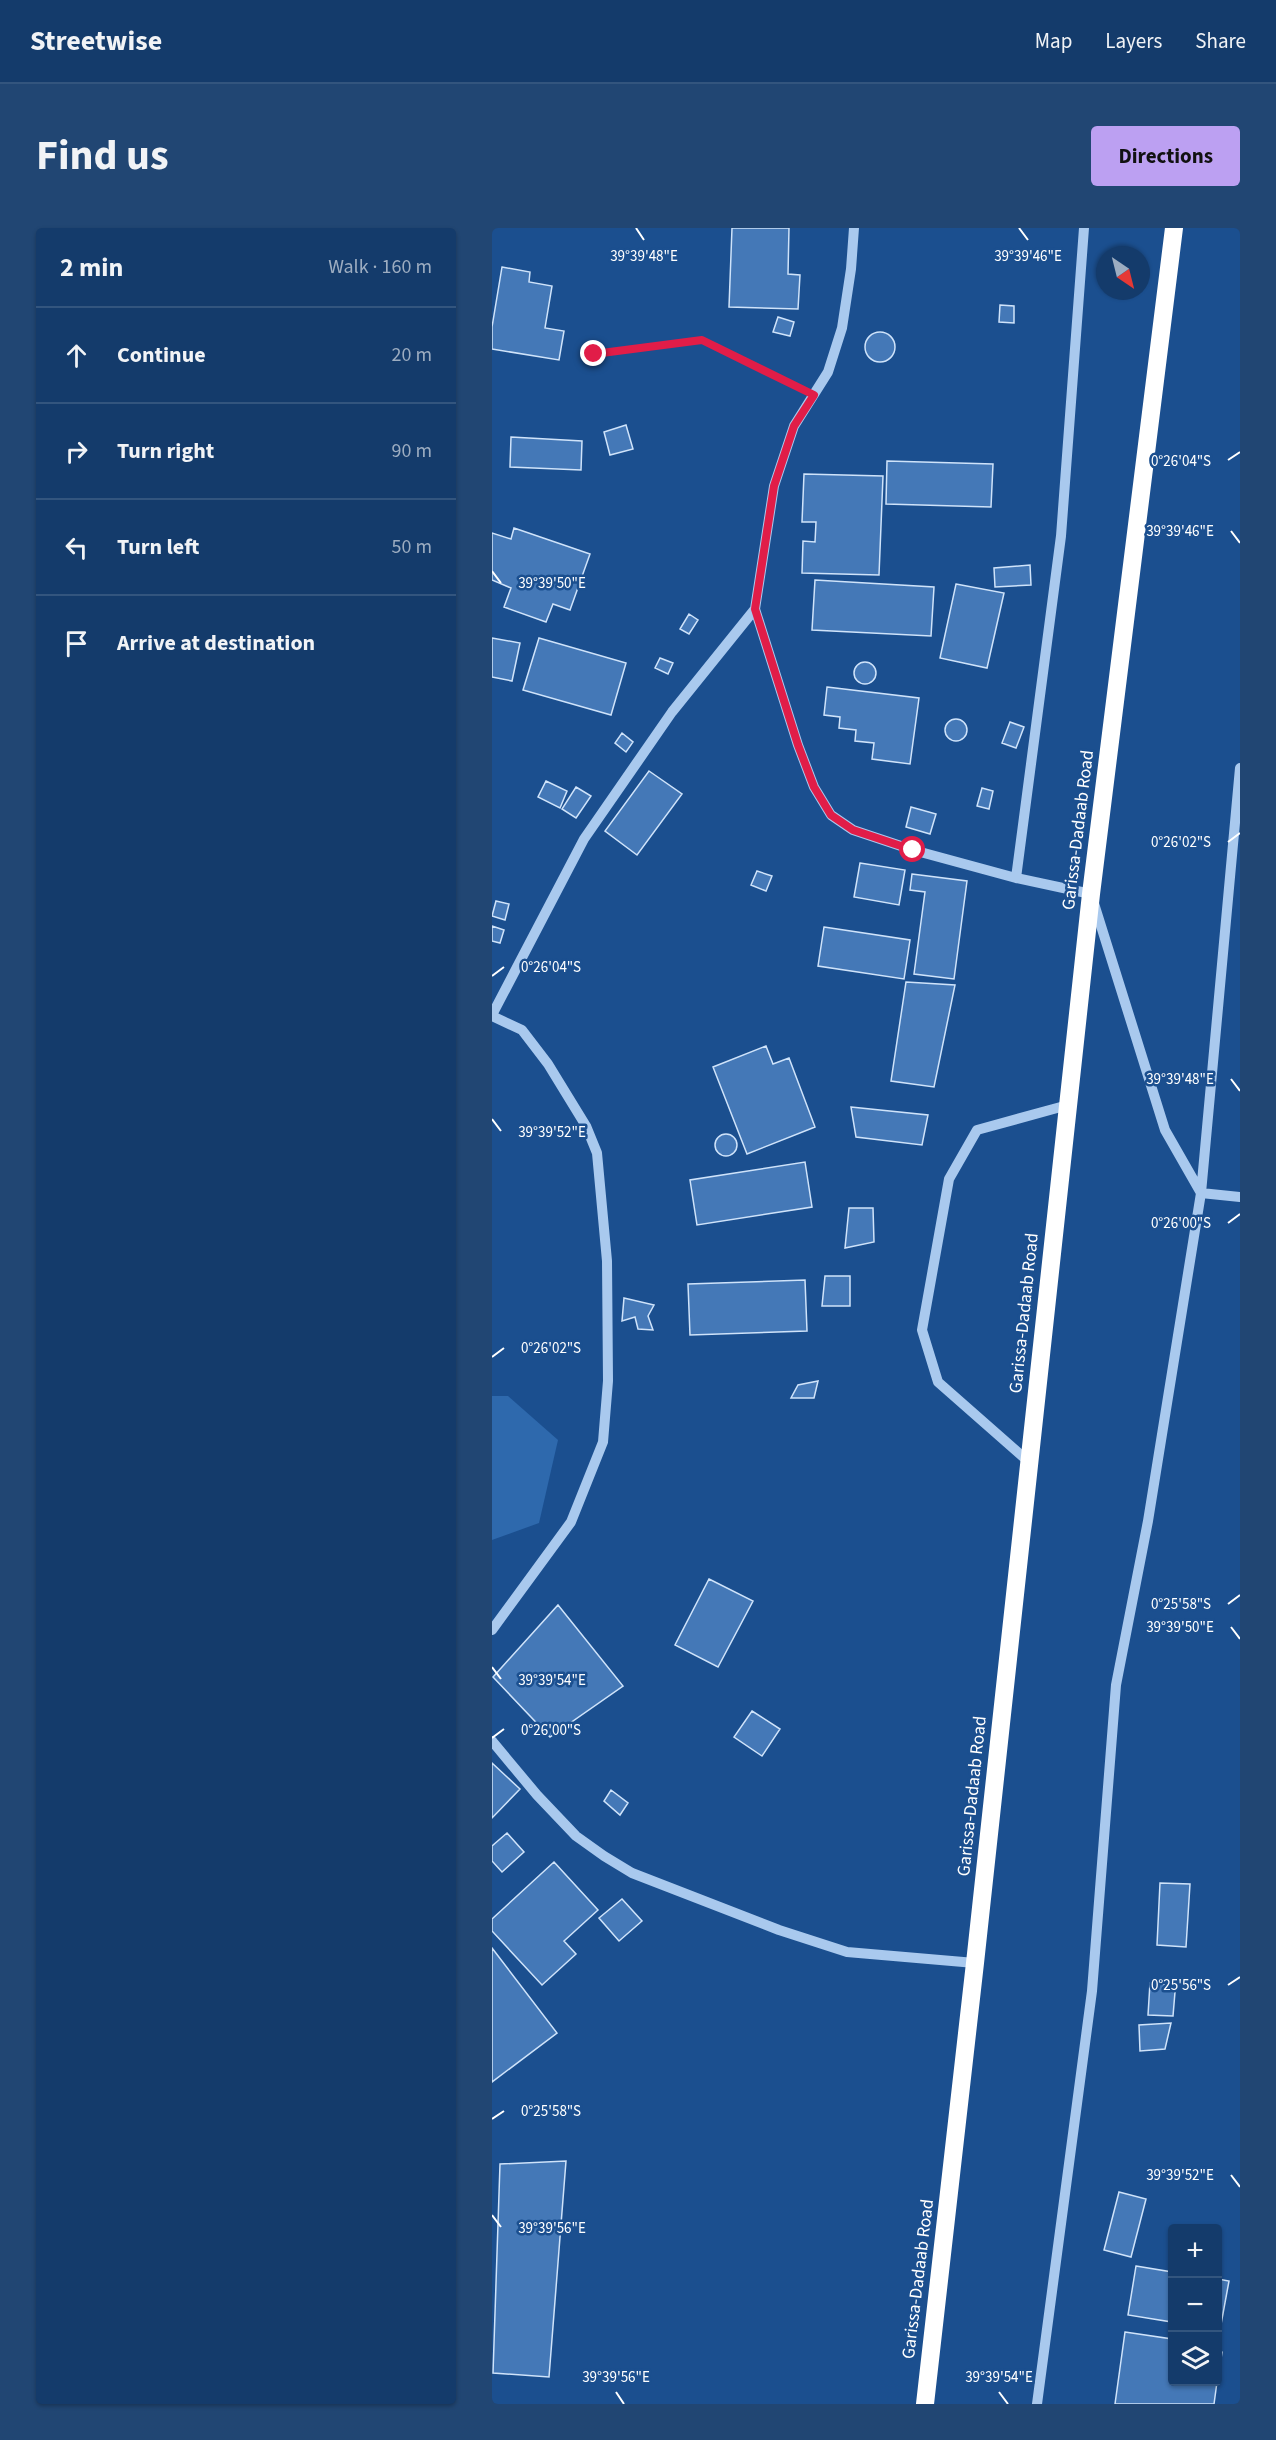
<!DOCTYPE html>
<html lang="en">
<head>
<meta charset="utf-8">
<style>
	body { margin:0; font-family:"Source Sans 3",sans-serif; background:#214673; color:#f1f3f6 }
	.controls { position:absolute; right:18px; bottom:18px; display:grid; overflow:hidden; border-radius:6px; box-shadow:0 2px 4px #0004 }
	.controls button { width:54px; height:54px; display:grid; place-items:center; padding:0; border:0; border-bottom:2px solid #33557e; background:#143b6b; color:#f1f3f6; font:30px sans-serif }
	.compass { position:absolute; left:604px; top:18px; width:54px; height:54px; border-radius:50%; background:#143b6b; box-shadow:0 2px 4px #0004; rotate:145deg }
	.stop { position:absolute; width:18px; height:18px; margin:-14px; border:4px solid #e11d48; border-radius:50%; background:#fff }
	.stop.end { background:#e11d48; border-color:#fff; box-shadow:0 2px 6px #0008 }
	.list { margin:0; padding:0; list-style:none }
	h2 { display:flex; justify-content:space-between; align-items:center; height:78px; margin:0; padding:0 24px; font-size:26px }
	h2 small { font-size:20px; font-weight:400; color:#9dadc1 }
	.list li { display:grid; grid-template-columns:39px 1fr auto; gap:18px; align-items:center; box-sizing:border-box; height:96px; padding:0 24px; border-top:2px solid #33557e }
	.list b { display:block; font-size:22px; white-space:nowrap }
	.list em { font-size:20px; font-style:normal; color:#9dadc1 }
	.icon { flex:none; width:33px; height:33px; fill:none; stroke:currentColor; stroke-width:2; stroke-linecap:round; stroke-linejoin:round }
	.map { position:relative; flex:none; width:748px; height:2176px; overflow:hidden; border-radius:6px }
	header { display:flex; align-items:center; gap:36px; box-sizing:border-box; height:84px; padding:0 30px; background:#143b6b; border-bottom:2px solid #33557e }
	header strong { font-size:28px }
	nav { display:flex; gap:33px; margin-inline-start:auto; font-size:21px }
	.intro { display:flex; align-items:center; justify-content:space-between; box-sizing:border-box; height:144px; padding:0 36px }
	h1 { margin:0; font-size:42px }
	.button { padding:15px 27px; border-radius:6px; background:#bca0f2; color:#111; font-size:21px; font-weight:700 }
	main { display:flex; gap:36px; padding:0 36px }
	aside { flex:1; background:#143b6b; border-radius:6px; box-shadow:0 2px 4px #0004 }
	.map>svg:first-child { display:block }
</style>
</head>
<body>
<header>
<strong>Streetwise</strong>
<nav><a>Map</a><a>Layers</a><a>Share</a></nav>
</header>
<div class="intro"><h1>Find us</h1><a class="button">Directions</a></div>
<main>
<aside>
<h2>2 min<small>Walk · 160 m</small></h2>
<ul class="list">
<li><svg class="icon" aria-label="ahead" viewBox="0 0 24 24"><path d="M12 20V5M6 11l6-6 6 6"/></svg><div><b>Continue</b></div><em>20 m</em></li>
<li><svg class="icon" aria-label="right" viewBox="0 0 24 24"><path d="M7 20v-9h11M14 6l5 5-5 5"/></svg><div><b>Turn right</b></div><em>90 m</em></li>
<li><svg class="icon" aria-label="left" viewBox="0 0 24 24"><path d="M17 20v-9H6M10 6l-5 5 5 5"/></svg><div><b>Turn left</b></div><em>50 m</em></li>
<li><svg class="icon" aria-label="arrive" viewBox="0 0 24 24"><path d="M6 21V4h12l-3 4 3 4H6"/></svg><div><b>Arrive at destination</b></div></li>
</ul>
</aside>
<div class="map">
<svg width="748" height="2176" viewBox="0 0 748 2176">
	<rect width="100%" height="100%" fill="#1b4f8f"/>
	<path fill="#2e69ad" d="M0,1168H16L66,1212L47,1295L0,1312Z"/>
	<path fill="#4478b7" stroke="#cfe3fa" stroke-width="1.5" d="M240,0H297L296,46L308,47L306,81L237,79Z
		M10,39L38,44L37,54L60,58L53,100L72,103L67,132L0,121V99Z
		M508,77L522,78V95L507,94Z
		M286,89L302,94L298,108L281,104Z
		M373 119a15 15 0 1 1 30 0a15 15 0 1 1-30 0Z
		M134,197L141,221L118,227L112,204Z
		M19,209L90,213L89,242L18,239Z
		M395,233L501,236L499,279L394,276Z
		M312,246L391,248L387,347L310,345L311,313L323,314L324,294H310Z
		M22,300L98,326L78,382L61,376L54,394L12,379L19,360L0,352V305L19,311Z
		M538,337L539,357L503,359L502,340Z
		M323,352L442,359L439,408L320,402Z
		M464,356L512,365L495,440L448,430Z
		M197,386L206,392L197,406L188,401Z
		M0,410L28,415L20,453L0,449Z
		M47,410L134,435L119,487L31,462Z
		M168,430L181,435L176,446L163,440Z
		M362 445a11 11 0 1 1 22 0a11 11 0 1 1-22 0Z
		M335,459L427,470L418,536L380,531L382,515L363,513L364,502L347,500L348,489L332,487Z
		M453 502a11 11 0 1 1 22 0a11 11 0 1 1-22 0Z
		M518,494L532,499L524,520L510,515Z
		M130,505L141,514L134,524L123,515Z
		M157,543L190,566L145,627L113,603Z
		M54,553L75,563L68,580L46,569Z
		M84,559L99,568L84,590L70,581Z
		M490,560L501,563L497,581L485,578Z
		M419,579L444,586L438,606L414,599Z
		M368,635L413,642L407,677L362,669Z
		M265,643L280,648L274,663L259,657Z
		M420,646L475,653L462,751L422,746L433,664L418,662Z
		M4,673L17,676L13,692L0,688Z
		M0,698L12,702L8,715L0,713Z
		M332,699L418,712L412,751L326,738Z
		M414,754L463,757L442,859L399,853Z
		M274,818L281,836L297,830L323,899L255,926L221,839Z
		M359,879L436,887L430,917L364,909Z
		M223 917a11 11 0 1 1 22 0a11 11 0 1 1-22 0Z
		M313,934L320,979L205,997L198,952Z
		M357,980H381L382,1014L353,1020Z
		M333,1048H358V1078H330Z
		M313,1052L315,1103L198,1107L196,1056Z
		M132,1070L162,1077L156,1088L161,1102L146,1101L143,1089L130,1093Z
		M326,1153L322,1170H299L306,1157Z
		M217,1351L261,1373L226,1439L183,1417Z
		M66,1377L131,1458L58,1509L1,1449Z
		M260,1483L288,1501L270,1528L242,1509Z
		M0,1535L28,1561L0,1590Z
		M119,1562L136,1575L128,1587L112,1573Z
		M15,1605L32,1624L10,1644L0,1633V1618Z
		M62,1634L106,1682L72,1713L84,1726L50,1757L0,1703V1691Z
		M668,1655L698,1656L694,1719L665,1717Z
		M130,1671L150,1693L127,1713L107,1690Z
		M0,1720L65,1805L0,1854Z
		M658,1755L687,1758L683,1764L681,1788L656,1787Z
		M679,1795L673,1821L648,1823L647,1797Z
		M74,1933L57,2149L1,2145L8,1936Z
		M627,1964L654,1971L639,2029L612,2022Z
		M644,2038L680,2044V2094L636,2087Z
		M726,2051L737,2053L728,2102L726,2101Z
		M633,2104L680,2111V2154H725L722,2176H623Z
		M726,2121L730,2124L726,2151Z"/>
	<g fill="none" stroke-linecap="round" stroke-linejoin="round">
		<path stroke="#a9c9ee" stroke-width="4" stroke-dasharray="3 4.5" stroke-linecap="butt" d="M102,126L210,112L302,157"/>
		<path stroke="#a9c9ee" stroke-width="10" d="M362,0L359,41L350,100L336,144L302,198L282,258L263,381L306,517L322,559L339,587L361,602L421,622L524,650L599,666L673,902L709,965L748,969
			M524,650L569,308L592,0
			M0,787L92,611L180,484L263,381
			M0,788L30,802L56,836L94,898L105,925L115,1033L116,1153L111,1214L79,1294L0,1402
			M537,1234L446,1154L430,1102L457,951L485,902L576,877
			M0,1513L45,1567L84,1608L112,1628L140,1645L287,1702L355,1724L483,1735
			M545,2176L600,1763L624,1457L656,1293L709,965L748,540"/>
		<path stroke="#fff" stroke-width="18" d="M433,2176L483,1735L599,666L682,0"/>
	</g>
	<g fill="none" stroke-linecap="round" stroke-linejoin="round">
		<path stroke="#e11d48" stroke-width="8" d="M102,126L210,112L322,167L302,198L282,258L263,381L306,517L322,559L339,587L361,602L421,622"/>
	</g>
	<path fill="none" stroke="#fff" stroke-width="2" d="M144,0L152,12M527,0L536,12M736,232L748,224M739,303L748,315M0,343L9,355M736,614L748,605M0,748L12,739M739,851L748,863M0,891L9,903M736,995L748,986M0,1129L12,1120M736,1376L748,1367M739,1399L748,1411M0,1439L9,1451M0,1510L12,1501M736,1757L748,1749M0,1891L12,1883M739,1947L748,1959M0,1987L9,1999M124,2164L132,2176M507,2164L516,2176"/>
	<g text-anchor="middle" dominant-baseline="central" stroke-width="5" stroke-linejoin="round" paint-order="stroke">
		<g font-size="18" fill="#fff" stroke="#1b4f8f">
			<text transform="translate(586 602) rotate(-83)">Garissa-Dadaab Road</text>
			<text transform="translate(532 1085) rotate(-84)">Garissa-Dadaab Road</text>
			<text transform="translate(480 1568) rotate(-84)">Garissa-Dadaab Road</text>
			<text transform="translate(426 2051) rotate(-83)">Garissa-Dadaab Road</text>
		</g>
	</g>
	<g font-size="15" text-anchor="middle" fill="#fff" stroke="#1b4f8f" stroke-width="5" stroke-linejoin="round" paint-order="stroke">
		<text x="152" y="33">39°39'48"E</text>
		<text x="536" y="33">39°39'46"E</text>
		<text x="689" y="238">0°26'04"S</text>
		<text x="688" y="308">39°39'46"E</text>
		<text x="60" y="360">39°39'50"E</text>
		<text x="689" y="619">0°26'02"S</text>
		<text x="59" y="744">0°26'04"S</text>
		<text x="688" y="856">39°39'48"E</text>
		<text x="60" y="909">39°39'52"E</text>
		<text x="689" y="1000">0°26'00"S</text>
		<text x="59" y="1125">0°26'02"S</text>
		<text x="689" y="1381">0°25'58"S</text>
		<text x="688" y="1404">39°39'50"E</text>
		<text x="60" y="1457">39°39'54"E</text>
		<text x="59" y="1507">0°26'00"S</text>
		<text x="689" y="1762">0°25'56"S</text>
		<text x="59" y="1888">0°25'58"S</text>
		<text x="688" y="1952">39°39'52"E</text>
		<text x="60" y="2005">39°39'56"E</text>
		<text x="124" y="2154">39°39'56"E</text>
		<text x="507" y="2154">39°39'54"E</text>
	</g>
</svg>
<div class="controls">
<button>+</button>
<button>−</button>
<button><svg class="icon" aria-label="layers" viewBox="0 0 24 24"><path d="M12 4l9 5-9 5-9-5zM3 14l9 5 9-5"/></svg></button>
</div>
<svg class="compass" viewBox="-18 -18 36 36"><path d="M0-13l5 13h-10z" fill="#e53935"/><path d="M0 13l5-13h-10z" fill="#9dadc1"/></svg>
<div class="stop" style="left:421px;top:622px"></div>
<div class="stop end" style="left:102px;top:126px"></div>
</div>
</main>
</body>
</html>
